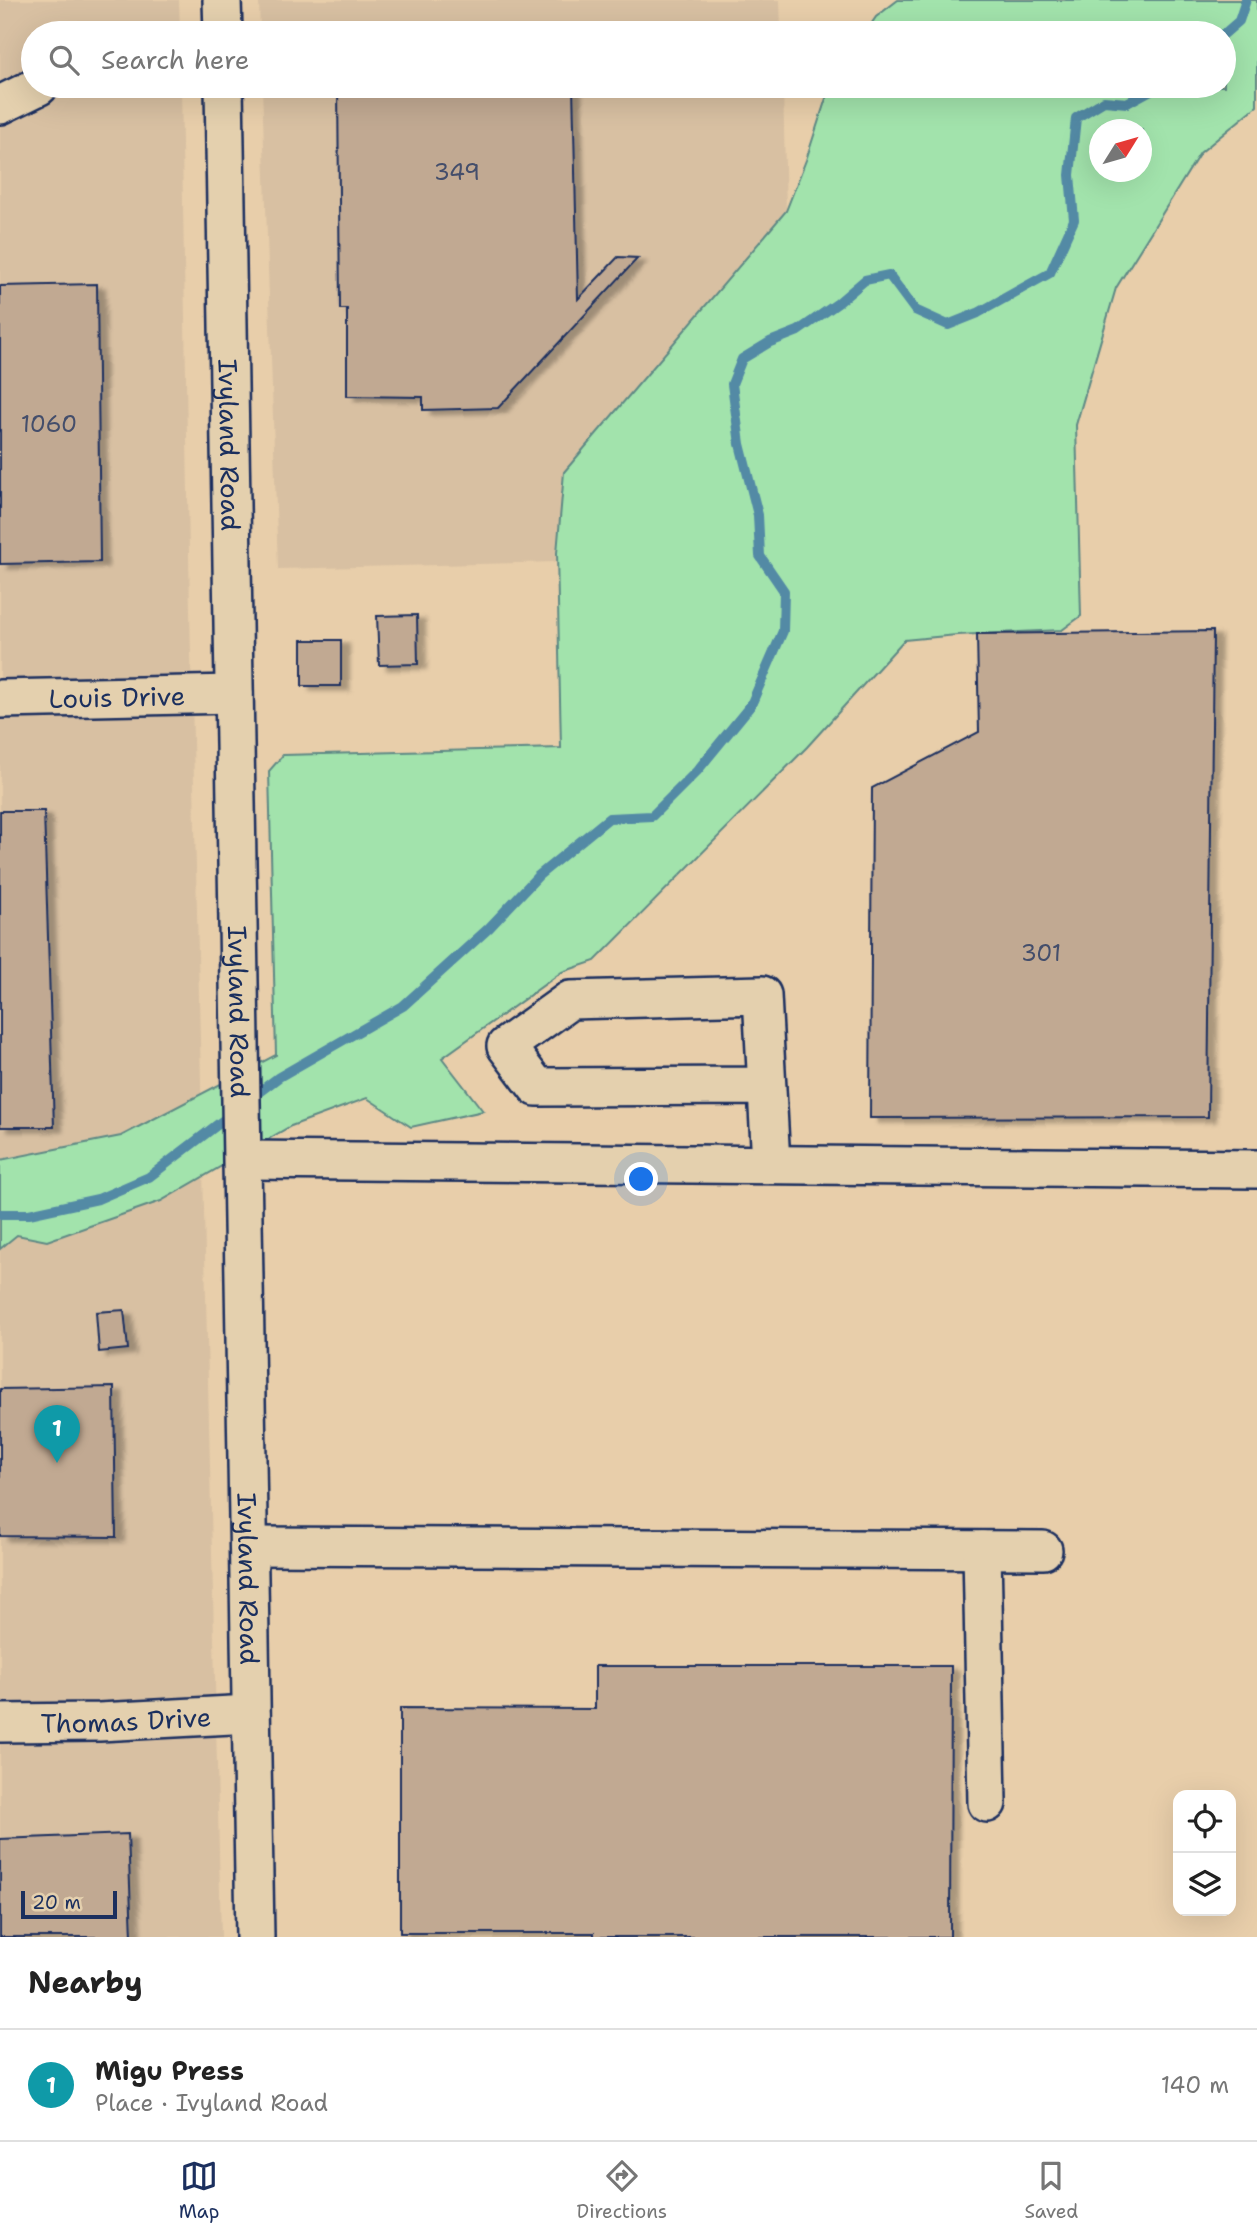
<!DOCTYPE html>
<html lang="en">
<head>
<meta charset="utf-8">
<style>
	body { margin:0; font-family:"Shantell Sans",sans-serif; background:#f2f2f2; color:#222 }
	.controls { position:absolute; right:21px; bottom:21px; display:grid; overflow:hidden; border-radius:14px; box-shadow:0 7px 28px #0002 }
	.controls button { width:63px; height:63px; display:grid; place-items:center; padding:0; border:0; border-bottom:2px solid #e0e0e0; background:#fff; color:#222; font:35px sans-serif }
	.compass { position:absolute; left:1089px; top:119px; width:63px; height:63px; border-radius:50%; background:#fff; box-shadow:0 7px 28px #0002; rotate:53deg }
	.scale { position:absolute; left:21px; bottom:18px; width:96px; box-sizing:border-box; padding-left:7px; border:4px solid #1b2f5e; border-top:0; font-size:19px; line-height:24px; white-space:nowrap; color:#1b2f5e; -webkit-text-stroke:5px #e4d0ae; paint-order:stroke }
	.you { position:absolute; left:642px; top:1180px; width:24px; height:24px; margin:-18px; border:5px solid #fff; border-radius:50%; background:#1a73e8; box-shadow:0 0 0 10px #1a73e833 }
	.badge { display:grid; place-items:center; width:46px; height:46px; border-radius:50%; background:#1b2f5e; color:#fff; font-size:23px; font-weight:700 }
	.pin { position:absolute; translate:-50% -58px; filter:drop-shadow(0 2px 4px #0008) }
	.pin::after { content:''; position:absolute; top:37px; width:24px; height:21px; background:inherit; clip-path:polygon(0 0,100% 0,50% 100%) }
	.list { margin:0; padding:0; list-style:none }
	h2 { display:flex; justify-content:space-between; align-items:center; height:91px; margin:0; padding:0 28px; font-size:30px }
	h2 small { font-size:23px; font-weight:400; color:#767676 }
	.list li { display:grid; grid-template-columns:46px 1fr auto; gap:21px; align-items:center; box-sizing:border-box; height:112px; padding:0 28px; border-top:2px solid #e0e0e0 }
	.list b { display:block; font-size:26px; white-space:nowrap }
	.list p { margin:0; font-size:23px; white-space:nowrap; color:#767676 }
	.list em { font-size:23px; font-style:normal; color:#767676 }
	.icon { flex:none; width:38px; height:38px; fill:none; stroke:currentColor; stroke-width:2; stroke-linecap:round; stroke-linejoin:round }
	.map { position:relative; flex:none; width:1257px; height:1937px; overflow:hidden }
	.search { position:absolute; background:#fff; box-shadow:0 7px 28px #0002; left:21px; right:21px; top:21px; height:77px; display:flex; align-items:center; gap:18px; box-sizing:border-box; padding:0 24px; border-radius:38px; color:#767676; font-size:26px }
	.sheet { height:203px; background:#fff }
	nav { display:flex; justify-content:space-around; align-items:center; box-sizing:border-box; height:98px; border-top:2px solid #e0e0e0; background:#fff; font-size:19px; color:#767676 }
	nav a { display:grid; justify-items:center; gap:4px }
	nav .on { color:#1b2f5e }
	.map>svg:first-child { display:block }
</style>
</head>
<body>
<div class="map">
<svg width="1257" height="1937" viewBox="0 0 1257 1937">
	<defs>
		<filter id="shadow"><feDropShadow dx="8" dy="4.5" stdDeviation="2" flood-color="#0004"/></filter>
	</defs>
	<rect width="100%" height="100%" fill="#e8ceaa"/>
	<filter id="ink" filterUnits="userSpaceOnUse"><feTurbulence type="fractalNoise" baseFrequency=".0143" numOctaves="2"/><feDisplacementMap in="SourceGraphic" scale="14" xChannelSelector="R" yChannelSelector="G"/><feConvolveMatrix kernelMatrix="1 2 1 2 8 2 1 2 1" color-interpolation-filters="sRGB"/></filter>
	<g filter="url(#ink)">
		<path fill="#d8c0a2" d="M0,0H179L180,33H33V86H181L190,612L221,1937H0Z
			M259,0H780L781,33H260Z
			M262,86H783L786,211L564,472L556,562L278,569Z"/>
		<path fill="#a2e3ac" stroke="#5e8985" stroke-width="2" fill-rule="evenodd" d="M898,0H1257V106L1200,153L1116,288L1076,425L1081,616L1062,630L957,635L904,640L807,747L595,961L562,972L442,1058L483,1111L411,1127L367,1098L291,1126L161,1201L47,1241L17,1235L0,1249V1160L121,1136L276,1055L269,771L283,755L561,748L557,553L564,472L786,211L806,160L830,86H1224V33H865L876,17ZM1100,130H1142V172H1100Z"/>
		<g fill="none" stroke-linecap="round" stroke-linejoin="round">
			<path stroke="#538aa5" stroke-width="10" d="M1224,34L1239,21L1246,0
				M251,1098L279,1077L403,1006L489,928L538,876L609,818L652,816L697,771L751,705L783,631L784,591L760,556L758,515L740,444L732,384L742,359L770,342L798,331L838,303L865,280L889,275L915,310L948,325L978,313L1050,273L1074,220L1070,175L1076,118L1104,101L1127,103L1158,86
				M0,1214H29L98,1199L149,1177L234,1112"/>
		</g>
		<path fill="#c1a992" stroke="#1b2f5e" stroke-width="2" filter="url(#shadow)" d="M338,86H573L578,299L618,257L638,258L498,408L423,410V397L347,396V309H340Z
			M97,284L100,562L0,564V286Z
			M417,615L418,664L379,665L377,616Z
			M1213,631L1208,1117L870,1118L872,788L979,732L977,634Z
			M302,640H341V686H302Z
			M0,811H44L54,1127H0Z
			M124,1310L128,1349L99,1352L96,1312Z
			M114,1387L116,1537L0,1536V1389Z
			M595,1666H951L950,1937H594V1933H400V1708L595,1709Z
			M128,1834L132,1937H0V1839Z"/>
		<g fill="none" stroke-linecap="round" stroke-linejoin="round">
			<defs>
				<g id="minor">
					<path d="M222,0L223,33"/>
					<path id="s1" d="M224,86L255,1937"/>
					<path d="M0,105L39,86"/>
					<path id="s2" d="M0,699L234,694"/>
					<path d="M767,1086L537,1087L506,1046L570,1000L762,995L771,1164"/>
					<path d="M243,1160L1257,1169"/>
					<path d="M249,1546L1043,1550"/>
					<path d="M982,1550L987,1803"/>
					<path id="s3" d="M0,1723L99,1722L251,1714"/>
				</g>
			</defs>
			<use href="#minor" stroke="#1b2f5e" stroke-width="42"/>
			<use href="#minor" stroke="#e4d0ae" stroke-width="37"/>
		</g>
	</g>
	<g text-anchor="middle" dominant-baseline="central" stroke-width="6" stroke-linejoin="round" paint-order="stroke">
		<g font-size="23" fill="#444e6b">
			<text x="457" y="172">349</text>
			<text x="49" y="424">1060</text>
			<text x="1041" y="953">301</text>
		</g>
		<g font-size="26" fill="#1b2f5e" stroke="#e4d0ae">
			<text stroke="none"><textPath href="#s1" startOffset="359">Ivyland Road</textPath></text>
			<text stroke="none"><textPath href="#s2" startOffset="117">Louis Drive</textPath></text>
			<text stroke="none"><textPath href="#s1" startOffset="926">Ivyland Road</textPath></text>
			<text stroke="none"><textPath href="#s1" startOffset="1493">Ivyland Road</textPath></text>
			<text stroke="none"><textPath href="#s3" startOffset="126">Thomas Drive</textPath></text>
		</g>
	</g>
</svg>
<div class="controls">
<button><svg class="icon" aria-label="locate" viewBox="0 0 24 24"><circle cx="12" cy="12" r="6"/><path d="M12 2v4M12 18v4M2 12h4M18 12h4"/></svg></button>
<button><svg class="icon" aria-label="layers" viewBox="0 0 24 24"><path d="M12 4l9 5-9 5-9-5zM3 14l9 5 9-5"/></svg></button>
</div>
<svg class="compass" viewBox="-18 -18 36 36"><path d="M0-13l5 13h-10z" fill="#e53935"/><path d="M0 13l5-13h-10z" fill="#767676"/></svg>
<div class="scale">20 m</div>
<div class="you"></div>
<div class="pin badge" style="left:57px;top:1463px;background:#0f9aa8">1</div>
<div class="search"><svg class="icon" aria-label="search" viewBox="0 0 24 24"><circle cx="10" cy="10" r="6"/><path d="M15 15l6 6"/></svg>Search here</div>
</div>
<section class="sheet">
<h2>Nearby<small></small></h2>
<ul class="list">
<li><span class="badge" style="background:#0f9aa8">1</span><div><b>Migu Press</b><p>Place · Ivyland Road</p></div><em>140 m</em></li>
</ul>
</section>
<nav>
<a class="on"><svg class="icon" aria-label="map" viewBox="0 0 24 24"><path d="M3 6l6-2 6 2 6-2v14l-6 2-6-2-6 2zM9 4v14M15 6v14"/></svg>Map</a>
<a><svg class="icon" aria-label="directions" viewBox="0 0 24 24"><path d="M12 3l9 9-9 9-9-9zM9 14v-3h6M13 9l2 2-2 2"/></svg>Directions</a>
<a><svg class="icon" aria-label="saved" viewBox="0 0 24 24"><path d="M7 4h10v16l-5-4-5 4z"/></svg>Saved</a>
</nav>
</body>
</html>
